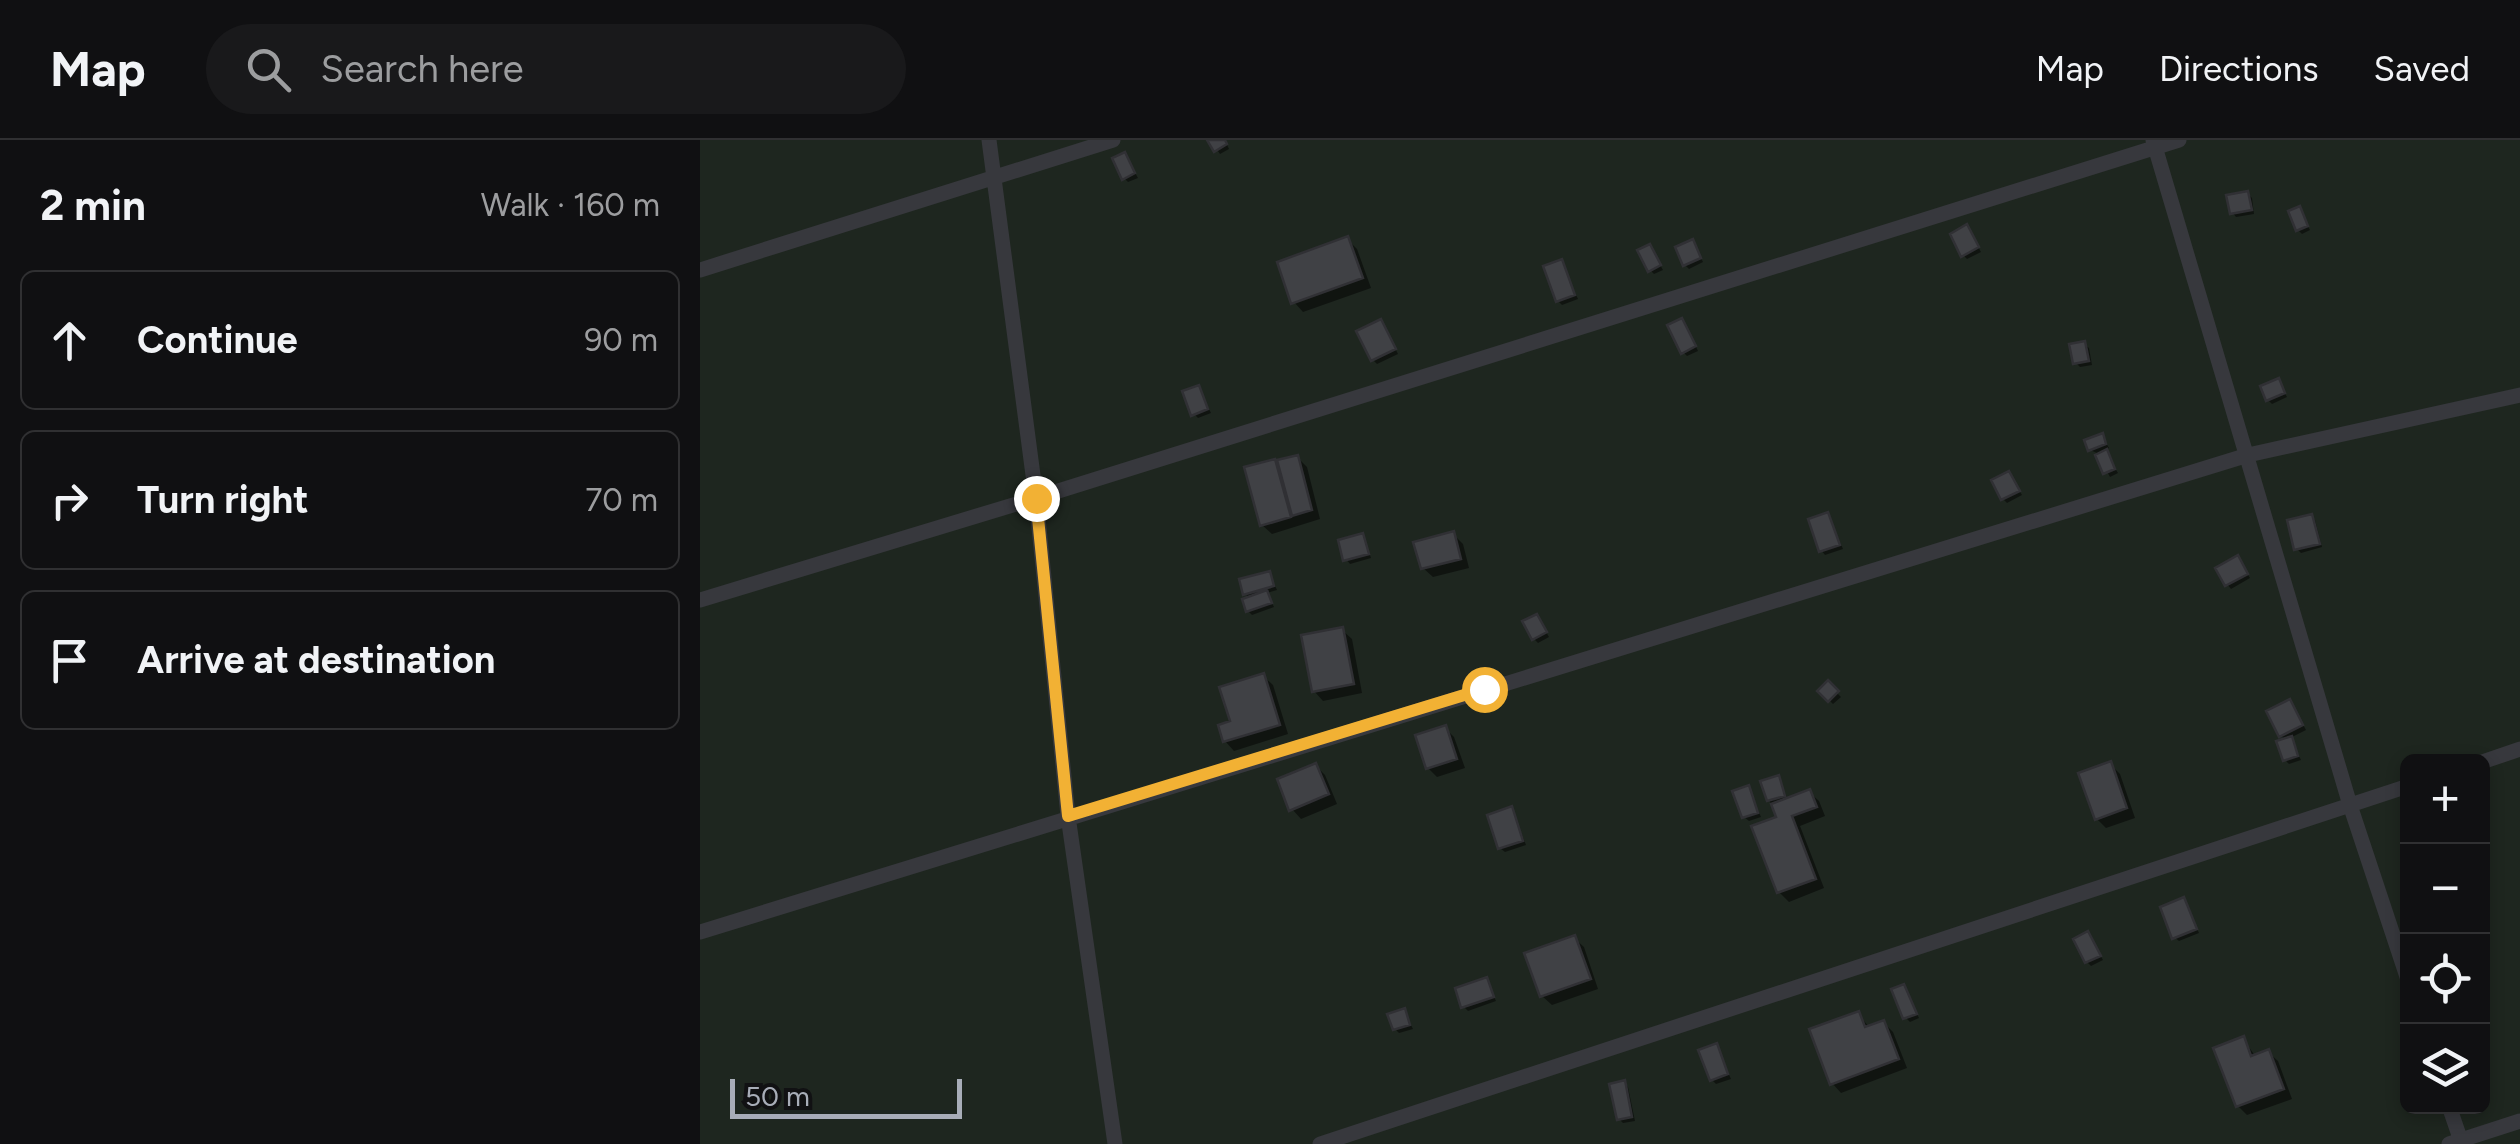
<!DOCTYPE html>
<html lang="en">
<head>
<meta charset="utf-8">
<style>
	body { margin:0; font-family:Figtree,sans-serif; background:#19191b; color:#f1f3f6 }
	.controls { position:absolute; right:30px; bottom:30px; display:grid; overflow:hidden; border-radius:15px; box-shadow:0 5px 15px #0003 }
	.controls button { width:90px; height:90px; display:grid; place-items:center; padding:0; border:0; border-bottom:2px solid #303032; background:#101012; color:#f1f3f6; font:50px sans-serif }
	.scale { position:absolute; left:30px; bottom:25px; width:232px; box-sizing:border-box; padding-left:10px; border:5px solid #a8adb8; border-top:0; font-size:28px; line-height:35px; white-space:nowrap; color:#a8adb8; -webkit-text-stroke:8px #111113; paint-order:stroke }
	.stop { position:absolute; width:30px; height:30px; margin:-22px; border:8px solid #f2b134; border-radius:50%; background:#fff }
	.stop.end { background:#f2b134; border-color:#fff; box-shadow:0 2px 10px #0008 }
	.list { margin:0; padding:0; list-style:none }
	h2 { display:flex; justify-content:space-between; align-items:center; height:130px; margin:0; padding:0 40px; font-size:42px }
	h2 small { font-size:32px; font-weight:400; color:#9c9d9f }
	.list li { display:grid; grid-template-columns:65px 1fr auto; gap:30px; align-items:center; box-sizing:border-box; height:140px; margin:0 20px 20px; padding:0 20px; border:2px solid #303032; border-radius:15px }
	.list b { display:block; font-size:38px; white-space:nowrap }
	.list em { font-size:32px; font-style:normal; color:#9c9d9f }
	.icon { flex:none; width:55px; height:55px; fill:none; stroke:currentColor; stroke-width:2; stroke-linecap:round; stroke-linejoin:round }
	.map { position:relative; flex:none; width:1820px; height:1004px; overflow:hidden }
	header { display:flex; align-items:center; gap:60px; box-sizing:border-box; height:140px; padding:0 50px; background:#101012; border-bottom:2px solid #303032 }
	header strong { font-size:48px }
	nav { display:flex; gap:55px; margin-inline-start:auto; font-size:35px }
	.search { width:700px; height:90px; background:#19191b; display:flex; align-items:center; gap:25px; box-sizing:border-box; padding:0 35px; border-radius:55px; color:#9c9d9f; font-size:38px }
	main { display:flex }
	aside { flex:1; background:#101012 }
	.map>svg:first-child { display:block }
</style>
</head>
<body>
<header>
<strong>Map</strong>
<div class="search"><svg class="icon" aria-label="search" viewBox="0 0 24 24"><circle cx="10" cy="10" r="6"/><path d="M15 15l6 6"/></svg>Search here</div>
<nav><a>Map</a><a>Directions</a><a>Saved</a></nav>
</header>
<main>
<aside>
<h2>2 min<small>Walk · 160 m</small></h2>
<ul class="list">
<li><svg class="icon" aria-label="ahead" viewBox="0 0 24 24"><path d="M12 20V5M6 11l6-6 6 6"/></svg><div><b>Continue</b></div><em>90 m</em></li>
<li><svg class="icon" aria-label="right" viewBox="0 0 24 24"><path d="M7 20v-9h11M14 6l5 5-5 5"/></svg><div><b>Turn right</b></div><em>70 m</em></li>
<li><svg class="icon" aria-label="arrive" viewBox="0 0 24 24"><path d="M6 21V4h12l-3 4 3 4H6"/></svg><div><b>Arrive at destination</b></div></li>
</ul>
</aside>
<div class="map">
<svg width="1820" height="1004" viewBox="0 0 1820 1004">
	<rect width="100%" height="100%" fill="#161618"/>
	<path fill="#1e261f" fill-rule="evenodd" d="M0,0H1820V1004H0ZM1708,622H1782V966H1708Z"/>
	<path fill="#0007" d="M510,0H525L529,9L520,14Z
		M425,15L438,38L428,42L424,38Z
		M1548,54L1552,58L1554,74L1536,77L1532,72Z
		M1599,69L1610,90L1602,94L1598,90Z
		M1270,92L1281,112L1267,119L1263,115Z
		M647,99L657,109L671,148L603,172L594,162Z
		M993,102L1003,122L989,129L985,125Z
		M950,107L963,130L954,134L950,130Z
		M861,122L878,159L862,165L858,161Z
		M986,185L998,211L987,216L983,212Z
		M684,186L698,214L677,224L673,220Z
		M1384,204L1389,208L1392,225L1380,227L1376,223Z
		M1578,241L1587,257L1572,264L1568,260Z
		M498,247L511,273L498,278L494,274Z
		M1402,296L1409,308L1404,310L1418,333L1410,337L1397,313L1390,310Z
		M597,317L607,327L620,379L572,394L562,385L547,329Z
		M1309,334L1322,355L1307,363L1303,359Z
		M1128,374L1143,409L1125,415L1121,410Z
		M1611,376L1615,380L1622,407L1601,413L1597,409Z
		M753,394L763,404L769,428L733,437L723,428Z
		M663,396L671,418L650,424L646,419Z
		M1538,418L1550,438L1531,449L1527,444Z
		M569,433L577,450L567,453L574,467L552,475L548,471L550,458L545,454Z
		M840,481L849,497L838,503L834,499Z
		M642,490L652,499L662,553L623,561L614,551Z
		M563,536L573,545L588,594L534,611L525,601L533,582Z
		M1128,544L1141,557L1133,564L1120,551Z
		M1593,566L1606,590L1590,598L1601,620L1589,624L1585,620L1586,600L1581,596Z
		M745,588L754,597L765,628L737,637L728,628Z
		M1410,624L1420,634L1435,678L1406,688L1397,679Z
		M616,626L625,635L637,664L601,679L592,669Z
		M1079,638L1088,660L1109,652L1119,661L1125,676L1100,686L1124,748L1089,762L1079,752V678L1069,660Z
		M1048,648L1061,677L1049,681L1044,677Z
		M812,669L826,705L805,712L800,708Z
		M1484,760L1499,793L1479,801L1474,797Z
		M1388,794L1403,820L1391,826L1387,822Z
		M874,798L884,807L898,849L852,865L842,856Z
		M786,840L796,861L768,871L764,867Z
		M1204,847L1219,878L1210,882L1206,878Z
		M704,871L713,889L699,893L695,889Z
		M1158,874L1170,888L1184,883L1193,892L1207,928L1141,953L1132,943Z
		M1543,899L1556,917L1568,912L1578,921L1592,959L1547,975L1538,966Z
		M1016,906L1031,939L1016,944L1012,940Z
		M924,943L928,947L935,981L923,983L919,979Z"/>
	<path fill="#404145" stroke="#303034" stroke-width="2.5" d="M507,0H525L527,4L514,12Z
		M425,12L435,33L422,40L412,18Z
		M1548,51L1552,70L1530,74L1526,55Z
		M1600,66L1608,86L1596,91L1588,71Z
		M1267,84L1279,107L1261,117L1250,94Z
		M648,96L663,138L591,164L577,122Z
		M993,99L1001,118L983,126L975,107Z
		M950,104L961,125L948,132L937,110Z
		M862,119L875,155L856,162L843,126Z
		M982,178L996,206L981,214L967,185Z
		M681,179L696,209L671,221L656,191Z
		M1385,201L1389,221L1373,224L1369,204Z
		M1579,238L1585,253L1566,261L1560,246Z
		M499,245L508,269L491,276L482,251Z
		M1403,293L1406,304L1388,311L1384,300Z
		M1407,309L1415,329L1403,334L1395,315Z
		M598,315L612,370L592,376L577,320Z
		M575,319L591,377L560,386L544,327Z
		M1309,331L1320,351L1301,360L1291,340Z
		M1128,372L1140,405L1119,412L1108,379Z
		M1612,374L1620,404L1594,410L1587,380Z
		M754,391L761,419L721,429L713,402Z
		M663,393L669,414L643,421L638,400Z
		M1538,415L1548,434L1525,446L1515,428Z
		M570,431L574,446L543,455L539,439Z
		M567,450L572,463L546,472L542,459Z
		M837,474L847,492L832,500L822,481Z
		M643,487L654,544L612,552L601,495Z
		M564,533L580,585L523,602L518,585L530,581L519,547Z
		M1128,540L1139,551L1128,562L1117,551Z
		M1590,559L1603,585L1579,597L1566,571Z
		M746,585L757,619L726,629L715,595Z
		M1592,596L1598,616L1583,621L1576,601Z
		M1411,621L1427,668L1395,680L1378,633Z
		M616,623L629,654L589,671L577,639Z
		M1079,635L1085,656L1067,661L1060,641Z
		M1049,645L1058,673L1042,678L1032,651Z
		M1110,649L1117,667L1092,676L1116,739L1077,753L1051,686L1076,677L1071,664Z
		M812,666L823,701L798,709L787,675Z
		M1484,757L1497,789L1472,799L1460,767Z
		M1388,791L1401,816L1385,823L1373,799Z
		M875,795L891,839L840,857L824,813Z
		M787,837L794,857L761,868L755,848Z
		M1204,844L1217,874L1203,879L1191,849Z
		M705,868L710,885L693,890L687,874Z
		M1159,871L1165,887L1184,880L1199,919L1130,945L1109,889Z
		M1544,896L1551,916L1569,909L1584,949L1536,967L1513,908Z
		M1017,903L1028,934L1010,941L998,910Z
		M925,940L932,977L917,980L909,944Z"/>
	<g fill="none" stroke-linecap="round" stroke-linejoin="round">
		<path stroke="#37383d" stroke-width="15" d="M289,0L336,358L368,676L415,1004
			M1453,0L1650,665L1708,840
			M0,130L413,0
			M0,460L336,358L1479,0
			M1782,622L1820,609
			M0,792L1548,315L1820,255
			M1749,966L1762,1004
			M620,1004L1708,646
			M1749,1004L1820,981"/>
	</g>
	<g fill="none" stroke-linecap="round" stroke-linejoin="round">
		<path stroke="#f2b134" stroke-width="12" d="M336,358L368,676L784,549"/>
	</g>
</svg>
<div class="controls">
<button>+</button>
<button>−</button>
<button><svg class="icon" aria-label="locate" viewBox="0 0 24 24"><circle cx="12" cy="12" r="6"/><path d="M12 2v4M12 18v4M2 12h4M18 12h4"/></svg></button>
<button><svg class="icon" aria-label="layers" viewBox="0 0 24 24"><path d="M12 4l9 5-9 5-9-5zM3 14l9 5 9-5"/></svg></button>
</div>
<div class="scale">50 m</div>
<div class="stop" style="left:784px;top:549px"></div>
<div class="stop end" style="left:336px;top:358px"></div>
</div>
</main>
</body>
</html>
